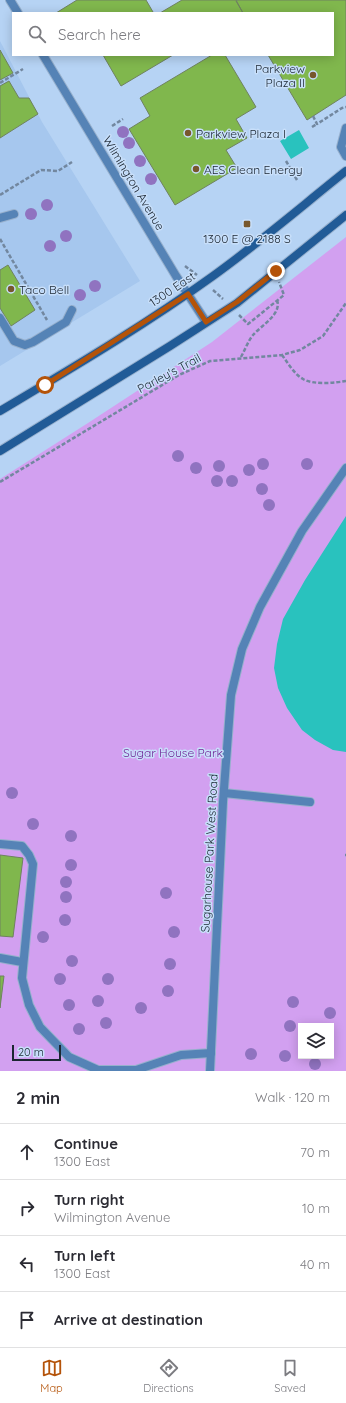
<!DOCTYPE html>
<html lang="en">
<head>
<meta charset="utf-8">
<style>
	body { margin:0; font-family:Quicksand,sans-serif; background:#f7f7f7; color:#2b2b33 }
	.controls { position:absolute; right:12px; bottom:12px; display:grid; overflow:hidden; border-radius:0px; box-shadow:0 2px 10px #0003 }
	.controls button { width:36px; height:36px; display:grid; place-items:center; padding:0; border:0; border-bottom:1px solid #e1e1e2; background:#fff; color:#2b2b33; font:20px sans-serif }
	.scale { position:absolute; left:12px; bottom:10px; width:49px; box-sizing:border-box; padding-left:4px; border:2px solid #1b2632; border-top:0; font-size:11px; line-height:14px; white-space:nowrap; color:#1b2632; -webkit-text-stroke:3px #c8dffa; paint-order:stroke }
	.stop { position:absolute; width:12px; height:12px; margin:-9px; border:3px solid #b45309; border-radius:50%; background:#fff }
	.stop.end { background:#b45309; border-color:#fff; box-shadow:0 1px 4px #0008 }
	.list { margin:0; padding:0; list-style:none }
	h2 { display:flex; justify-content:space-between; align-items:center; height:52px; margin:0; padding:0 16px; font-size:17px }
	h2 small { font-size:13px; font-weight:400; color:#7c7c81 }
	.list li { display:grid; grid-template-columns:26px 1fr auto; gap:12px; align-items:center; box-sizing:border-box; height:56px; padding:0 16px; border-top:1px solid #e1e1e2 }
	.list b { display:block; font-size:15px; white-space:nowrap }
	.list p { margin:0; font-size:13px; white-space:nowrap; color:#7c7c81 }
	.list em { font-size:13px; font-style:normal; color:#7c7c81 }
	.icon { flex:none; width:22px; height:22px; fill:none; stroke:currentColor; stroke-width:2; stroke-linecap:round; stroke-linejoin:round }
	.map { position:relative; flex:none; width:346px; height:1071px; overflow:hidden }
	.search { position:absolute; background:#fff; box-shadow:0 2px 10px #0003; left:12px; right:12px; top:12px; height:44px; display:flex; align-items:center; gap:10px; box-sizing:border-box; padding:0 14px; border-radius:0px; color:#7c7c81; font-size:15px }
	.sheet { height:276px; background:#fff }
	nav { display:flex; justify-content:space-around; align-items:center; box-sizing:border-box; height:56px; border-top:1px solid #e1e1e2; background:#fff; font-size:11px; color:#7c7c81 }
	nav a { display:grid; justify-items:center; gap:2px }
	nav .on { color:#b45309 }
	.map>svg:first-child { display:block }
</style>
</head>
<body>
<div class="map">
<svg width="346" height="1071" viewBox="0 0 346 1071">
	<rect width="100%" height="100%" fill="#b6d3f4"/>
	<path fill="#a6c7ee" d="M0,41L42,122L140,281L0,366Z"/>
	<path fill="#d2a0f0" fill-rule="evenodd" d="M346,237V1071H0V479L88,423L212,342ZM301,1026H331V1056H301Z"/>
	<path fill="#29c2be" d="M299,130L309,148L291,159L280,141Z
		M346,516V752L333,750L315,740L302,730L287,708L278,688L274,668L277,644L283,619L305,580Z"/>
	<path fill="#80b74d" stroke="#6f8260" d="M77,0H146L153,12L151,13H56Z
		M182,0H236L243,13H160Z
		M238,0H346V95L307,120L268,55H333V13H243L236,1Z
		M0,50L13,73L0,80Z
		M103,55H173L121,86Z
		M212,55H225L256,107L236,119L247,138L226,150L237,168L175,205L129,129L150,116L140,98Z
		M9,81L19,98H29L38,114L0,138V86Z
		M8,265L35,310L11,326L0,308V270Z
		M0,855L23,858L13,937L0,936Z
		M0,976H4L0,1008Z"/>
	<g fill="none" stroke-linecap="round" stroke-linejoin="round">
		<defs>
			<path id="lane" d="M346,128L341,147L346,156
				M0,218L14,214
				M0,318L14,341L25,345L33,342L66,322L72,310
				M224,793L310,802
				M0,844L22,846L29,855L33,864L22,978L29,1005L40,1027L69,1057L98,1070H136L181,1055L211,1053
				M0,958L22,962"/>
			<path id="street" d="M10,0L18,13
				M43,55L176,276L206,322
				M210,1071L223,802L231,695L242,649L260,607L302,531L346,468"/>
			<path id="secondary" d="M0,411C72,368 145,325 213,276C259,243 302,206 346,171
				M0,451L170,346L237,303L346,215"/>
		</defs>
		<use href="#lane" stroke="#97b0cd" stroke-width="10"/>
		<use href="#street" stroke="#97b0cd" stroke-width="10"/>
		<use href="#secondary" stroke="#97b0cd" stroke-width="10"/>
		<path stroke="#72879f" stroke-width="2.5" stroke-dasharray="4 2" stroke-linecap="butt" d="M0,83L23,69
			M313,116L317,124L342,108L346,107
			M112,126L123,119
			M312,127L317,124
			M286,161L297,180
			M0,195L41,170L58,171L72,162
			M0,239L47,320
			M185,266L197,275
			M213,290L223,299
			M239,315L248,324L284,295L279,282
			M282,355C288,363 294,374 303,379C313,385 335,383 346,381
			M241,357C245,350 248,341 253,335C262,325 282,314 277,300
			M0,482L179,375L210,361L282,355L300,350L323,336L346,303
			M345,855H346"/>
		<use href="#lane" stroke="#5583b6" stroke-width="8"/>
		<use href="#street" stroke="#5583b6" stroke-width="8"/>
		<use href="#secondary" stroke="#215b97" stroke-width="8"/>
	</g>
	<g fill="#9073c0">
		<circle cx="123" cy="132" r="6"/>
		<circle cx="129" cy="143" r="6"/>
		<circle cx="140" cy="161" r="6"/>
		<circle cx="151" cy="179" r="6"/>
		<circle cx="47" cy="205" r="6"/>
		<circle cx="31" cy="214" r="6"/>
		<circle cx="66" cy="236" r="6"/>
		<circle cx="50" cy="246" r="6"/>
		<circle cx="95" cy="286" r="6"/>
		<circle cx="80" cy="295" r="6"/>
		<circle cx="178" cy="456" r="6"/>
		<circle cx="263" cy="464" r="6"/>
		<circle cx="307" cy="464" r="6"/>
		<circle cx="219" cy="466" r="6"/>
		<circle cx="196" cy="468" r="6"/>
		<circle cx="249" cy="470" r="6"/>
		<circle cx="217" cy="481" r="6"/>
		<circle cx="232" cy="481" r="6"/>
		<circle cx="262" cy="489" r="6"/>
		<circle cx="269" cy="505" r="6"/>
		<circle cx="12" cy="793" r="6"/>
		<circle cx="33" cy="824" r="6"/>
		<circle cx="71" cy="836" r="6"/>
		<circle cx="71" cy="865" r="6"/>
		<circle cx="66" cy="882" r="6"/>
		<circle cx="166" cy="893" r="6"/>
		<circle cx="66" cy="897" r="6"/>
		<circle cx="65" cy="920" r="6"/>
		<circle cx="174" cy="932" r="6"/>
		<circle cx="43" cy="937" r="6"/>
		<circle cx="72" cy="961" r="6"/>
		<circle cx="170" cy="964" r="6"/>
		<circle cx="60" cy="979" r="6"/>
		<circle cx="108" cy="979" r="6"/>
		<circle cx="168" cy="991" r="6"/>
		<circle cx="98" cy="1001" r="6"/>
		<circle cx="293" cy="1002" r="6"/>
		<circle cx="69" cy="1005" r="6"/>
		<circle cx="141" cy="1008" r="6"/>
		<circle cx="330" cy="1013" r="6"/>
		<circle cx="106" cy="1023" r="6"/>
		<circle cx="290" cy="1026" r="6"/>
		<circle cx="79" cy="1029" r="6"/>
		<circle cx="251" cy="1054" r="6"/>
		<circle cx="285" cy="1056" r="6"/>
		<circle cx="315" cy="1064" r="6"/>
	</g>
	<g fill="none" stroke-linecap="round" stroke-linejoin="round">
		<path stroke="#b45309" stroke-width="5" d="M45,385L188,294L206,322L237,302L276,271"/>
	</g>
	<g fill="#77572d" stroke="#c8dffa" stroke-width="1.5">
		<circle cx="313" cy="75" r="4"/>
		<circle cx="188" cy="133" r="4"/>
		<circle cx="196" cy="169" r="4"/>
		<rect x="243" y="220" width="8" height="8" rx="2"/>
		<circle cx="11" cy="289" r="4"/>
	</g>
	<g text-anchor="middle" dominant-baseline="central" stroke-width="3" stroke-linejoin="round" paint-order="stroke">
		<g font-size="12" fill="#1b2632" stroke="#c8dffa" text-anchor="start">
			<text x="305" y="68" text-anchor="end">Parkview<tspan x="305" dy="14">Plaza II</tspan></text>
			<text x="196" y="133">Parkview Plaza I</text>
			<text x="204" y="169">AES Clean Energy</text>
			<text x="247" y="238" text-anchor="middle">1300 E @ 2188 S</text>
			<text x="19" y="289">Taco Bell</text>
		</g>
		<g font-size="12" fill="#1b2632" stroke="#c8dffa">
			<text transform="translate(134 183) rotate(59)">Wilmington Avenue</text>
			<text transform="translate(172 289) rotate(-34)">1300 East</text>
			<text transform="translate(169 373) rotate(-28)">Parley's Trail</text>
			<text transform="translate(209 853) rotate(-87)">Sugarhouse Park West Road</text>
		</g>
		<g font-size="12" fill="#712496" stroke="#c8dffa">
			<text x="173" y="752">Sugar House Park</text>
		</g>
	</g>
</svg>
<div class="controls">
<button><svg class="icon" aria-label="layers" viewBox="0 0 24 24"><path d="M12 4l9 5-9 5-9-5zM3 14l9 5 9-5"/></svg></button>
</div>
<div class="scale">20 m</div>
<div class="stop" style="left:45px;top:385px"></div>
<div class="stop end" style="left:276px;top:271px"></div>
<div class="search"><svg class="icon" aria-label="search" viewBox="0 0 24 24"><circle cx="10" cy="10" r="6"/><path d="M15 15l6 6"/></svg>Search here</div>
</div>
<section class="sheet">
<h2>2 min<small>Walk · 120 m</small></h2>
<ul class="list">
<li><svg class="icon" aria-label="ahead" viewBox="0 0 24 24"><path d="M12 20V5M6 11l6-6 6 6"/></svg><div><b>Continue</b><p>1300 East</p></div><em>70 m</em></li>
<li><svg class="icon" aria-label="right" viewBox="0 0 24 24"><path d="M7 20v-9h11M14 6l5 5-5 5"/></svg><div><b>Turn right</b><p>Wilmington Avenue</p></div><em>10 m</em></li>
<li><svg class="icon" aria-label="left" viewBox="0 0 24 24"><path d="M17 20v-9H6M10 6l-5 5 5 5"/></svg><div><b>Turn left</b><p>1300 East</p></div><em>40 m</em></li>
<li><svg class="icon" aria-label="arrive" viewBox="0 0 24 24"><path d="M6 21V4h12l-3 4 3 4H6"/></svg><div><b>Arrive at destination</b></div></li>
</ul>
</section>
<nav>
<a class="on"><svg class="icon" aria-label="map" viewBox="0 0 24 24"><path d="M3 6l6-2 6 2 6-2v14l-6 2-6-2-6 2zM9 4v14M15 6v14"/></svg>Map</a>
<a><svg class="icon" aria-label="directions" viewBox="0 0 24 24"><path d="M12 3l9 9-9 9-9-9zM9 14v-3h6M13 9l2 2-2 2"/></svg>Directions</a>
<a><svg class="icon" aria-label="saved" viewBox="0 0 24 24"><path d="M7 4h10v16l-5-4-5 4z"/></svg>Saved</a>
</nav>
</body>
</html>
